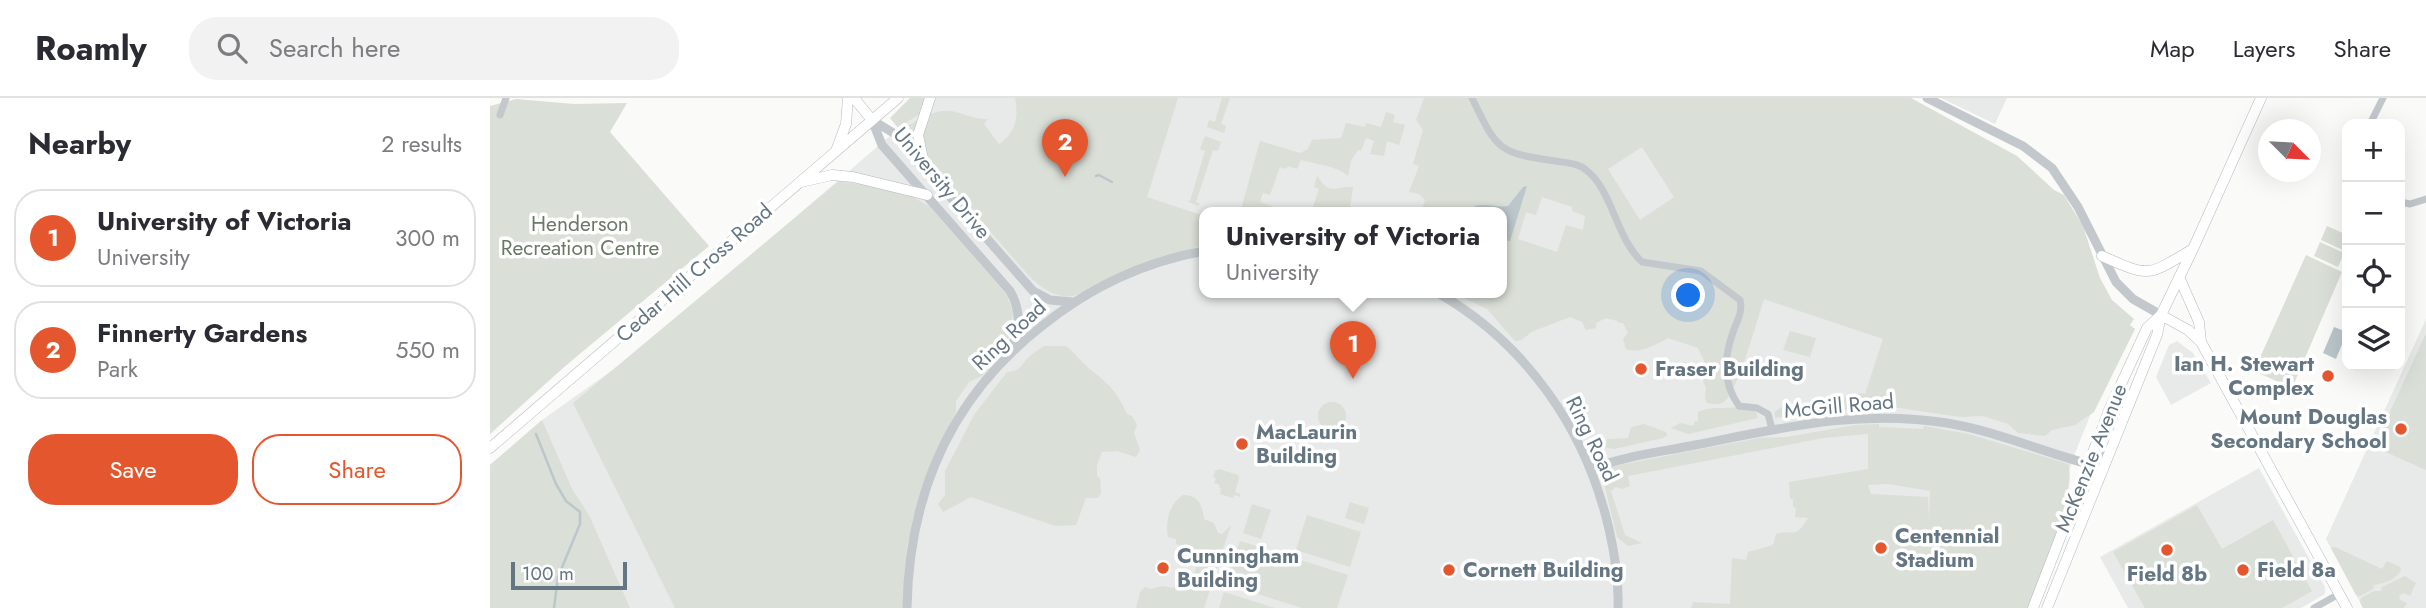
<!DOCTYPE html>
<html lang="en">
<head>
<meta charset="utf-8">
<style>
	body { margin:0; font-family:Jost,sans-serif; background:#f2f2f3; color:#2b2b33 }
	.controls { position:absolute; right:21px; top:21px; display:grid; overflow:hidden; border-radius:14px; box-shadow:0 7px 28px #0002 }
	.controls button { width:63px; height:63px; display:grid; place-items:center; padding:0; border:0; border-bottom:2px solid #e1e1e2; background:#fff; color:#2b2b33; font:35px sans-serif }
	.compass { position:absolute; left:1768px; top:21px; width:63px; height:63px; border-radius:50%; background:#fff; box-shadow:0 7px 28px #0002; rotate:114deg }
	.scale { position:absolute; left:21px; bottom:18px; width:116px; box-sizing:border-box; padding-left:7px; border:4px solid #657683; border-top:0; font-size:19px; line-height:24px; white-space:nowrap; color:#657683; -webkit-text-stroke:5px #fff; paint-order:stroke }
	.you { position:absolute; left:1199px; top:198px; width:24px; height:24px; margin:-18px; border:5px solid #fff; border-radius:50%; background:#1a73e8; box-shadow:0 0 0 10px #1a73e833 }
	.badge { display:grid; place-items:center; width:46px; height:46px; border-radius:50%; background:#e4572e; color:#fff; font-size:23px; font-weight:700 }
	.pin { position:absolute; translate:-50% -58px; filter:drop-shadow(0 2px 4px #0008) }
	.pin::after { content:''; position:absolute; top:37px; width:24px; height:21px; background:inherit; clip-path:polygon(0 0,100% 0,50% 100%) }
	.popup { position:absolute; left:709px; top:109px; width:308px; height:91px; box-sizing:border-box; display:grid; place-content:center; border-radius:14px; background:#fff; filter:drop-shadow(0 2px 5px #0005); font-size:23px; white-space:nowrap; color:#7c7c81 }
	.popup b { font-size:26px; color:#2b2b33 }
	.popup::after { content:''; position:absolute; left:50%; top:100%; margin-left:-14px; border:14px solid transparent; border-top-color:#fff }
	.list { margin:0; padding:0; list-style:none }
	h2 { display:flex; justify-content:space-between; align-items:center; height:91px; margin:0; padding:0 28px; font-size:30px }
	h2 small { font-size:23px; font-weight:400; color:#7c7c81 }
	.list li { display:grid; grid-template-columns:46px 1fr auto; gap:21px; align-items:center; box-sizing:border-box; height:98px; margin:0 14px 14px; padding:0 14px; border:2px solid #e1e1e2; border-radius:28px }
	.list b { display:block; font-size:26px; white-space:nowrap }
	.list p { margin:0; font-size:23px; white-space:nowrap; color:#7c7c81 }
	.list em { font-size:23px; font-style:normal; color:#7c7c81 }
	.actions { display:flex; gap:14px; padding:21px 28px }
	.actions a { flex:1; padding:16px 0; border:2px solid #e4572e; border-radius:28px; text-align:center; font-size:24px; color:#e4572e }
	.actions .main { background:#e4572e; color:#fff }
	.icon { flex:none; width:38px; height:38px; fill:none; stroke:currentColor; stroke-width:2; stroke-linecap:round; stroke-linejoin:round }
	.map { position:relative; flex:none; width:1936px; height:510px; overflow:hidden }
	header { display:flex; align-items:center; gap:42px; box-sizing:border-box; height:98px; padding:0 35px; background:#fff; border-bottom:2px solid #e1e1e2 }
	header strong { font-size:33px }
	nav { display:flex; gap:38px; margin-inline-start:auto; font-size:24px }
	.search { width:490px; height:63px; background:#f2f2f3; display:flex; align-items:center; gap:18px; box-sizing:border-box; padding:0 24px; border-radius:28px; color:#7c7c81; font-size:26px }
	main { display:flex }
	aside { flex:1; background:#fff }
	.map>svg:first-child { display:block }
</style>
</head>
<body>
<header>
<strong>Roamly</strong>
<div class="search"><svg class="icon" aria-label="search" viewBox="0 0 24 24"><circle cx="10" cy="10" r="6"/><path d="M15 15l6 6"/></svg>Search here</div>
<nav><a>Map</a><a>Layers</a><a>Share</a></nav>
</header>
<main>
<aside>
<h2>Nearby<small>2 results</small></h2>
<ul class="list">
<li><span class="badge">1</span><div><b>University of Victoria</b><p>University</p></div><em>300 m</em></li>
<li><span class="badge">2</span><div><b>Finnerty Gardens</b><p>Park</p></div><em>550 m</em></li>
</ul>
<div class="actions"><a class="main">Save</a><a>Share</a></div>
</aside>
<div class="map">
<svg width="1936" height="510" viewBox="0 0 1936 510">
	<rect width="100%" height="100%" fill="#fafaf8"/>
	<path fill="#e8e9e9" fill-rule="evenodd" d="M444,0H1360L1603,310L1584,358L1533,510H0V367L52,322L152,251ZM714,115H1012V195H714Z
		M1451,0H1517L1505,26Z
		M1936,221V510H1873L1836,441Z
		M1687,243L1703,255L1721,285L1681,307L1666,279L1679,247Z
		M1769,370L1835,489V496L1811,510H1638L1610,459Z"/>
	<path fill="#dadfd7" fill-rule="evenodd" d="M420,0H437L431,15L408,30L400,20Z
		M525,0H688L657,99L714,118V146L584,198C566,201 552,190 539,178L411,31C424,25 444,11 459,13C473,14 483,22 498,21L494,26L509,46C526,35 529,18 525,0Z
		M732,0H740L731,26L736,28L734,35L717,29L719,22L725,24Z
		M934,0H1421L1527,58L1564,92L1574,97L1593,128L1610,180L1622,202L1644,221L1640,227L1645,231L1604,314L1585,327L1562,332L1555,338L1528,335L1518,326L1493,318L1470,319L1410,310L1347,312L1285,320V313L1292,309L1364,298L1370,295L1375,296L1393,241L1274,201C1268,219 1247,296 1234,304C1229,307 1222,306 1217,305L1215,301L1216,290L1213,283L1217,269L1208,250L1178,240C1165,247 1150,256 1136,251L1133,241L1138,235L1133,225H1129L1127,223L1116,220L1106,225V230L1096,232L1092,224L1080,219L1041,234L1032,242L1025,243L997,211L964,195H1012V115H931L935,102L929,96L919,94L929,68L923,66L933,32L926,22ZM1152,49L1184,99L1150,122L1118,71ZM1052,99L1082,109V113L1095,118L1093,132L1076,127L1067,154L1028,141L1036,114L1046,117Z
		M26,1L84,6L137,5L120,34L219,148L73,270L0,336V8Z
		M896,14L905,17L903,24L915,27L909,47L897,43L894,58L880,56L884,43L876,40L871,53L868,52L861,63L858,78C848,68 825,66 811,62L807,71L798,68L796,71L790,69L780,97L773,95L770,104L800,115H750L770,43L810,55L818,51L822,42L851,40L856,25L875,29L876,25L891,29Z
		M715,38L731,44L728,53L723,52L706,104L710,106L707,108L695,102L700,103L715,53L710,51Z
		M827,78C841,99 844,88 863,89L860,109L870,113L869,115H821L829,91L824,89Z
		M349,83L413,93L440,109L516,196L523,213L520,236L508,260L492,278L479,284L466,303V314L441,364L427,404L417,449L413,510H185L83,305Z
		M1837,128L1857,137L1855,153L1831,142Z
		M1830,144L1854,155L1848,169L1824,158Z
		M1816,157L1852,174L1802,290L1764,273Z
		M1300,233L1326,240L1320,259L1293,252Z
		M1936,235V372L1884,349Z
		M554,248H576C585,255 592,265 601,272C620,287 627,294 637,316L642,318L647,327L644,335L650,352L646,359L627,353L612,354L607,367V378L610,380L611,395L608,400H596L586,427L565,428L481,399L453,414L448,406L455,397V373L484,317L517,274C531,273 531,267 539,259C543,255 549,251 554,248Z
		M828 318a14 14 0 1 1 28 0a14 14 0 1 1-28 0Z
		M1249,309L1266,314L1268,320L1198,336L1181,330L1190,325L1203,328L1205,323L1208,324V314C1220,308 1236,311 1249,309Z
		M52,322L82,391L99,417L140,510H0V367Z
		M1154,326L1176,334L1177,337L1173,340L1124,351L1114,349L1117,341L1138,340L1141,329Z
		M1389,326V329L1433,331L1434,328L1479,336L1578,366C1588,391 1550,481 1540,510H1201L1203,504L1240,506L1242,460L1256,462L1258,454L1283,447L1286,436C1305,431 1306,441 1318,420L1305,419L1306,410L1303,409V401H1300L1299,384L1378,371V336L1333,340L1138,378L1140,388L1132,391L1126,389L1121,393L1135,437L1152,445L1138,448L1127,439L1113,381V375L1119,369L1269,340L1296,339L1366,327ZM1399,386L1440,393L1439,424L1438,399L1381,396L1378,387Z
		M729,371L748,377L749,381L745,394L750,396V399L744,397L743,400L730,396L731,390L729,389V386L724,385L726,380L723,379L725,373Z
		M693,397C708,397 712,406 714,421L724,425L728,435L732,436L741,427L714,510H646L650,494L655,489L660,491L673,488L683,490L688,485L698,483C710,474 706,462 699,450L686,446V441L678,439C675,425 679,405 693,397Z
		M860,404L879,410L874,426L855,420Z
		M762,406L781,412L771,441L753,435Z
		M1707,407L1732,451L1783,422L1822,493L1792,510H1655L1623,454Z
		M817,417L871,434L860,469L806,452Z
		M750,443L858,477L847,510H812L736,486Z
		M1845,449L1892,471L1897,463L1910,469L1911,472C1905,483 1894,485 1884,487L1883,491L1870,498L1866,497L1841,450Z
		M1915,478L1926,485L1920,498L1914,495L1909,498L1910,502L1917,505L1914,510H1873L1870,504L1871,500L1884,493H1891L1892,489Z
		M734,494L785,510H729Z"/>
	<path fill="#bbc7cb" d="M1037,88L1020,143L1012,142V115H982L985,108C997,105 1007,110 1018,108L1033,89Z
		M1844,229L1857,234L1846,261L1833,255Z"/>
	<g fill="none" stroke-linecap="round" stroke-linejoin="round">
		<path stroke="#bbc7cb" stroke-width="2.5" d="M606,78L609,77L622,84
			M46,336L66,386L76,403L90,414V426L68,479L64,510"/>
		<defs>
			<path id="secondary" d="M364,0L382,22
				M346,53L356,26L358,0
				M435,71L428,37L440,0
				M311,84L342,77L363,79L437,97
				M1612,158C1661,180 1657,178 1703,151
				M1689,179L1709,224L1711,244
				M1671,217L1698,232L1711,244L1857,510
				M0,350L408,0
				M1543,510L1620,310L1657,230L1670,218
				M1557,510L1667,237L1671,217L1703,151L1771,0"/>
		</defs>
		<use href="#secondary" stroke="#b3babf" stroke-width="11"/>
		<path stroke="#c3c8cc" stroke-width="7" d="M982,0C1007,51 1007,55 1065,63C1076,65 1088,65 1096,72C1122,91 1126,140 1152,164L1211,173L1250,202C1253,214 1247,223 1243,234C1234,260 1232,284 1249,308L1267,310L1278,316L1282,331
			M10,17L16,0
			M1880,26L1893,0
			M1910,104L1920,106L1936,101
			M1824,510L1849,496"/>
		<path stroke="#c3c8cc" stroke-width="9" d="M1437,0L1533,48L1562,70L1588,109L1626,184L1643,201L1671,217
			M382,22L392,47L520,193C531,212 531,233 520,251
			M382,22L405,36L543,193L560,202L583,204
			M948,195C1037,246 1096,332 1119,431C1125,457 1129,483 1128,510
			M1101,371C1134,358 1170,354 1205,347C1292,330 1368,311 1457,325C1505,333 1548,352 1595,365C1600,366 1605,366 1610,364L1618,354
			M1593,414L1600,376L1597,366
			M417,510C419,396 461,299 552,228C600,189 653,164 714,153"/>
		<use href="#secondary" stroke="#fff" stroke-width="10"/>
	</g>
	<g fill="#e4572e" stroke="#fff" stroke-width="2.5">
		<circle cx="1151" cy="271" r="7"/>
		<circle cx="1838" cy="278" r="7"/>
		<circle cx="1911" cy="331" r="7"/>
		<circle cx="752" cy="346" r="7"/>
		<circle cx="1391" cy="450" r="7"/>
		<circle cx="1677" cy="452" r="7"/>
		<circle cx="673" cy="470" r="7"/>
		<circle cx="959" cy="472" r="7"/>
		<circle cx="1753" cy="472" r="7"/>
	</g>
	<g text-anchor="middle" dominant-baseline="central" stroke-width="7" stroke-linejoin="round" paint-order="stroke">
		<g font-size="21" fill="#657683" stroke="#fff">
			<text transform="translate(452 85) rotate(50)">University Drive</text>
			<text transform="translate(204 175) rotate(-41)">Cedar Hill Cross Road</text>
			<text transform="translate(519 237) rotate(-43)">Ring Road</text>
			<text transform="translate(1349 308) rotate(-5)">McGill Road</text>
			<text transform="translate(1102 341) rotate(64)">Ring Road</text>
			<text transform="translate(1601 360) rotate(-68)">McKenzie Avenue</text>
		</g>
		<g font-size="21" fill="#687a64" stroke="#fff">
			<text x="90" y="126">Henderson<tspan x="90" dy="24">Recreation Centre</tspan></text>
		</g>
		<g font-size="21" font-weight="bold" fill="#657683" stroke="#fff" text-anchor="start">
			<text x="1824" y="266" text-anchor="end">Ian H. Stewart<tspan x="1824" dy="24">Complex</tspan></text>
			<text x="1165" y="271">Fraser Building</text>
			<text x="1897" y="319" text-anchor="end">Mount Douglas<tspan x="1897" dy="24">Secondary School</tspan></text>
			<text x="766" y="334">MacLaurin<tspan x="766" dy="24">Building</tspan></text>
			<text x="1405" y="438">Centennial<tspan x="1405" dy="24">Stadium</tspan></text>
			<text x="687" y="458">Cunningham<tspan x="687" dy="24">Building</tspan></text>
			<text x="973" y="472">Cornett Building</text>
			<text x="1767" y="472">Field 8a</text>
			<text x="1677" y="476" text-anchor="middle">Field 8b</text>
		</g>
	</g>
</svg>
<div class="controls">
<button>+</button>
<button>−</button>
<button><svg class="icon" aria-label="locate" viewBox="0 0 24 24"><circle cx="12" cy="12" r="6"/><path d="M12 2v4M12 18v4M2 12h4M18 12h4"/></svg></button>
<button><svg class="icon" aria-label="layers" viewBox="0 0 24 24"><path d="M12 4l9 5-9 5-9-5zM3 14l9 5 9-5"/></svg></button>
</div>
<svg class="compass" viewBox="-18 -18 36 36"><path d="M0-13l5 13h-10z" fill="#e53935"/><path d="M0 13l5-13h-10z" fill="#7c7c81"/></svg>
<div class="scale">100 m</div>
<div class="you"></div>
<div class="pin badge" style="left:863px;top:281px">1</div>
<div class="popup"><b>University of Victoria</b>University</div>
<div class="pin badge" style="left:575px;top:79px">2</div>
</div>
</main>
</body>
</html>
